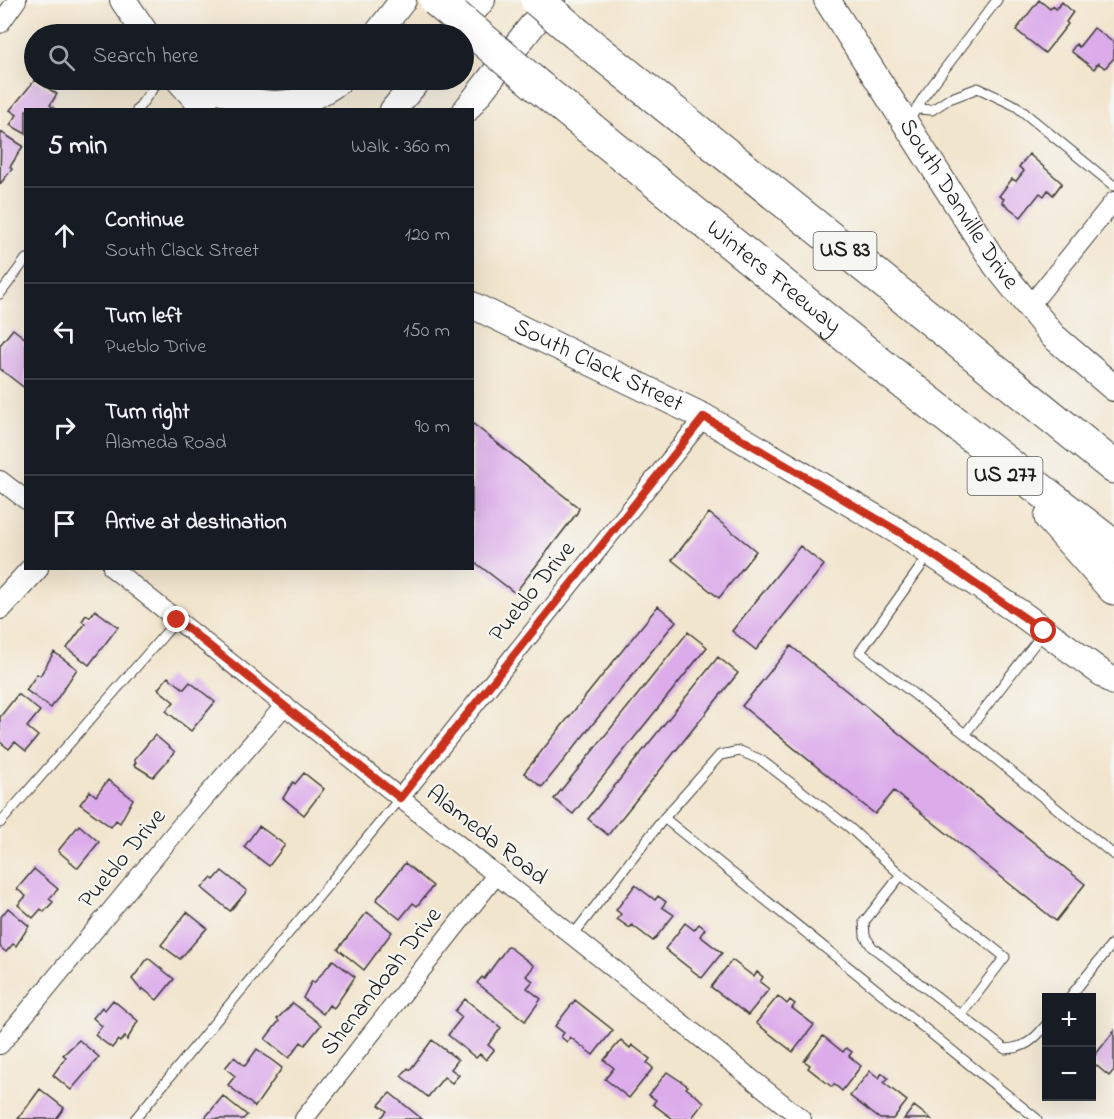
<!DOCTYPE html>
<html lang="en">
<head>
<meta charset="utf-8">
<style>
	body { margin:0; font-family:"Indie Flower",sans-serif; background:#242831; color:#f1f3f6 }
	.controls { position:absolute; right:18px; bottom:18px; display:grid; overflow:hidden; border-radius:0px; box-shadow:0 6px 24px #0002 }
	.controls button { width:54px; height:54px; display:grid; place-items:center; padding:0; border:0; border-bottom:2px solid #363941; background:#171b24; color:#f1f3f6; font:30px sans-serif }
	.stop { position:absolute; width:18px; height:18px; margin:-14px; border:4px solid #c8321e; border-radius:50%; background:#fff }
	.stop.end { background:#c8321e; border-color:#fff; box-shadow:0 2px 6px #0008 }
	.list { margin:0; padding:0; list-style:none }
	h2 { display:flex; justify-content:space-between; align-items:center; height:78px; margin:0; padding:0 24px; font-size:26px }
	h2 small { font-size:20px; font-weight:400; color:#9ea1a6 }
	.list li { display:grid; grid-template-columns:39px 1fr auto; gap:18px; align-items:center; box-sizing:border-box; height:96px; padding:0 24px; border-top:2px solid #363941 }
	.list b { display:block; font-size:22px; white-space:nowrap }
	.list p { margin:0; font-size:20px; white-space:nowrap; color:#9ea1a6 }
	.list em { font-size:20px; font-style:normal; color:#9ea1a6 }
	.icon { flex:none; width:33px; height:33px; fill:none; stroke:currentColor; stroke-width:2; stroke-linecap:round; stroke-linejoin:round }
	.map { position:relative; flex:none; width:1114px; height:1119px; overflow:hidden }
	.search { position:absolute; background:#171b24; box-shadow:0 6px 24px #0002; left:24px; top:24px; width:450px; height:66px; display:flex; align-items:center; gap:15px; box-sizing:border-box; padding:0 21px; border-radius:33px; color:#9ea1a6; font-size:22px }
	.panel { position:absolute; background:#171b24; box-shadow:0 6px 24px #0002; left:24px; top:108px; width:450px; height:462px; border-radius:0px }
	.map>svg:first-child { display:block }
</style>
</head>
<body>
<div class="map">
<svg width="1114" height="1119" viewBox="0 0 1114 1119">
	<rect width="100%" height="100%" fill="#f6f6f2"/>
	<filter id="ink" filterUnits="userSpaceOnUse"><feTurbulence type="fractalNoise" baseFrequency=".0167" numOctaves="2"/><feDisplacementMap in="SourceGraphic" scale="12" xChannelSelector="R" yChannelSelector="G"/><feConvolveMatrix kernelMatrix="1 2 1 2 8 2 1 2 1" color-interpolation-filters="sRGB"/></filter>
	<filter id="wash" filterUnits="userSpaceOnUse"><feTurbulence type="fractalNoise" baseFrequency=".008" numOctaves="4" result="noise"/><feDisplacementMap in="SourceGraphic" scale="24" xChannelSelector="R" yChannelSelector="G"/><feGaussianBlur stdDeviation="1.35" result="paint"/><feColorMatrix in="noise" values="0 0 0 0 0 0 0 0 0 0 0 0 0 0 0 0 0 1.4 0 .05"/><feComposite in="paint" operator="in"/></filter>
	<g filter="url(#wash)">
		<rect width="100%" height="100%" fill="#f2e5ce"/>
		<g id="blocks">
			<path fill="#dbabea" d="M1039,0L1050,9L1053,6L1056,9L1062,2L1073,12L1066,22L1068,24L1045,53L1016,30Z
				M68,25L84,34H63Z
				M1094,28L1114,43V58L1105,68L1098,63L1094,69L1071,51L1076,44L1079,47Z
				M35,80L57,94L50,105L56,110H26V134L10,125L17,115L10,110Z
				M1,132L23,146L10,167L12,169L0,184Z
				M1029,154L1062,183L1053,195L1048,190L1044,196L1040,193L1021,217L1002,202L1004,199L999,196L1012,179L1016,181L1024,171L1019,167Z
				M13,329L26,339V389L0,369V345Z
				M472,423L579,508L577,513L515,593L472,560Z
				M709,513L756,551L719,598L672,560Z
				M800,546L824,565L756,650L732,631Z
				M658,606L676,621L542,787L524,773Z
				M95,610L118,627L89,665L67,648L85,624L82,621L86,615L90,617Z
				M688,632L707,647L573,814L554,799Z
				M791,646L1085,884L1056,921L894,791L875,814L742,706Z
				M54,652L77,669L51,708L26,690L37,674L40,676Z
				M718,657L738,673L608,835L588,819Z
				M168,677L184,689L190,682L215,702L191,731L166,711L174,702L158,689Z
				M18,694L40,711L27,727L38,736L26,751L15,742L9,749L0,742V717Z
				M155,735L175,752L153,777L134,765L136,762L134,760Z
				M304,773L324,789L304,815L283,798L293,782L295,784Z
				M108,780L133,799L120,823L116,820L111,827L80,804L90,791L96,796Z
				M79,825L99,842L78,868L58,851Z
				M259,826L285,845L269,866L244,847Z
				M405,863L433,886L417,906L413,903L400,919L376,900Z
				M34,869L58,889L49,899L53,902L44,912L41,909L33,918L18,905L26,896L17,889Z
				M222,871L247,891L230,911L202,888L211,878L214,880Z
				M635,885L655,900L658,896L666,902L662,907L674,915L653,941L632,925L630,928L617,919L621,914L616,910Z
				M8,908L29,926L16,946L13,944L6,952L0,947V918Z
				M187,912L207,928L180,959L161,945Z
				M367,912L392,932L364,970L338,949Z
				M685,923L694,930L699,924L705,929L700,936L722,953L702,978L665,949Z
				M508,946L534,966L526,976L533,981L527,988L541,999L525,1021L477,983L482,977L484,979Z
				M148,958L174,979L157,1000L142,988L141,990L132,979Z
				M333,960L355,977L334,1008L329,1005L323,1014L303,998L312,981L314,983Z
				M732,960L754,977L757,972L763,977L760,982L769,989L748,1015L711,987Z
				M778,996L787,1004L790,1000L795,1004L792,1008L814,1025L793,1052L756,1023Z
				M465,999L501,1028L488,1045L494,1050L486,1060L480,1054L476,1058L448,1035L462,1017L455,1011Z
				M113,1000L138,1021L127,1040L125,1037L120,1042L118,1040L112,1048L95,1035L102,1026L93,1018L102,1007L105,1010Z
				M575,1000L613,1030L593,1055L570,1037L567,1042L561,1037L564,1033L555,1026Z
				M293,1003L321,1025L305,1045L301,1042L289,1058L265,1039L279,1021L277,1019Z
				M1114,1031V1070L1109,1076L1092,1062V1059Z
				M823,1036L843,1052L846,1048L852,1052L849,1056L861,1066L842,1091L834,1084L832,1087L808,1068L810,1065L804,1061Z
				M79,1040L99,1057L71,1090L53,1075L66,1057L63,1055Z
				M432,1040L458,1060L451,1069L459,1075L452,1083L444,1077L428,1097L401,1076L408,1068L410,1070Z
				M621,1040L630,1048L632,1045L650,1059L647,1063L653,1068L629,1098L605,1079L614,1068L604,1060Z
				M257,1049L282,1068L255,1107L228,1085L235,1076L225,1068L234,1057L245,1066Z
				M870,1071L879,1078L882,1073L888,1078L884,1083L907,1101L893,1119H880L850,1096Z
				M667,1072L688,1086L686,1088L704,1102L691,1119H673L653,1104L656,1100L649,1095Z
				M40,1089L64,1108L56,1119H18Z
				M390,1093L422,1119H380L387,1111L379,1105Z
				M223,1096L247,1115L243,1119H204Z
				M914,1106L931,1119H904Z"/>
		</g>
	</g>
	<g filter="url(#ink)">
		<use href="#blocks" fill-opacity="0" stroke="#3c3a37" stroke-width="1.5"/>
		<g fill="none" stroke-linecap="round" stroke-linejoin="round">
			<defs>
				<path id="lane" d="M917,109L932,110L949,99L978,88L1016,106L1114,186
					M137,110L159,80
					M913,114L924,96L997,0
					M0,294L26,259
					M929,555L860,652L965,734
					M1043,633L965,734L1114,855
					M664,818L720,755L740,751L761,760L850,828L901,875L864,922L865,936L872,947L1005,1049C1025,1048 1034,1040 1046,1025
					M0,823L177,620
					M901,875L1005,957L961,1015
					M573,935L664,818L1037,1119
					M1069,998L1114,942
					M135,1119L400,798"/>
				<path id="street" d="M0,24L17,0
					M1028,308L1114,201
					M0,480L26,500
					M112,568L802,1119
					M400,798L704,417
					M0,1045L183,823L285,705
					M304,1119L497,874"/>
				<g id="secondary">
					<path d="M123,0L146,34"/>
					<path id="s1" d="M827,0L996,265L1053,336L1114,388"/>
					<path d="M377,34L403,0"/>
					<path d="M454,34L482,0"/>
					<path d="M179,80L206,110"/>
					<path d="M195,80C250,103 287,120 340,80"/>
					<path d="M393,110L418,80"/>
					<path d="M466,110L552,0"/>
					<path id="s2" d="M472,305L704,417L901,533L1023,615L1114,682"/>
					<path d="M0,606L35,568"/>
				</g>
				<g id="highway">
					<path d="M577,34L1114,467"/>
					<path id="s3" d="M539,87L889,371L1114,547"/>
					<path d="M1051,517L1114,588"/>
				</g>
			</defs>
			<use href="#lane" stroke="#3c3a37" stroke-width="11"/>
			<use href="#street" stroke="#3c3a37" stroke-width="20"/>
			<use href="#secondary" stroke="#3c3a37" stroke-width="28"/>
			<use href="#highway" stroke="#3c3a37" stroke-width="35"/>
			<use href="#lane" stroke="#fff" stroke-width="9"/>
			<use href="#street" stroke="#fff" stroke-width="18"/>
			<use href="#secondary" stroke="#fff" stroke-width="26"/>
			<use href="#highway" stroke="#fff" stroke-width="33"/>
			<defs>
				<path id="highway-bridge" d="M436,0L539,87
					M537,0L577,34"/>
			</defs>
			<use href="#highway-bridge" stroke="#3c3a37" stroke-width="35" stroke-linecap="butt"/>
			<use href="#highway-bridge" stroke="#fff" stroke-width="33"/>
		</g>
	</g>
	<g fill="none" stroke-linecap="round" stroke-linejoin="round" filter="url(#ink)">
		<path stroke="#c8321e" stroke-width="8" d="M177,620L400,798L704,417L901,533L1044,631"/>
	</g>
	<g text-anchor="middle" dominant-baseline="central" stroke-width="4.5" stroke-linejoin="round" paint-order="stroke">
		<g fill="#f6f6f2" stroke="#5d5d5c" stroke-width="1.5">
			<rect x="813.5" y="232" width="63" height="38" rx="4.5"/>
			<rect x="967.5" y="457" width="75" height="38" rx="4.5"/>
		</g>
		<g font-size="22" font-weight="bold" fill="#1c1c1c">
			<text x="845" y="251">US 83</text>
			<text x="1005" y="476">US 277</text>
		</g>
		<g font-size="24" fill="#1c1c1c" stroke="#f6f6f2">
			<text stroke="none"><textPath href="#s1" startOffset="243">South Danville Drive</textPath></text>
			<text stroke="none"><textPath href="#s3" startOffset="302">Winters Freeway</textPath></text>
			<text stroke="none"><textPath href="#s2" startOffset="140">South Clack Street</textPath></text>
			<text transform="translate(533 592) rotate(-51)">Pueblo Drive</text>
			<text transform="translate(486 836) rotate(38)">Alameda Road</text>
			<text transform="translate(123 859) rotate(-50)">Pueblo Drive</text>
			<text transform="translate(382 982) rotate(-52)">Shenandoah Drive</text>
		</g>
	</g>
</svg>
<div class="controls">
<button>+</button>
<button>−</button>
</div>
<div class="stop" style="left:1044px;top:631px"></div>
<div class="stop end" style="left:177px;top:620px"></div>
<div class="search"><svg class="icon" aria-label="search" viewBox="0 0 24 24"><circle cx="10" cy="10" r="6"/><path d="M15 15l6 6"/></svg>Search here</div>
<section class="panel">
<h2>5 min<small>Walk · 360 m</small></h2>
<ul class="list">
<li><svg class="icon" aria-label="ahead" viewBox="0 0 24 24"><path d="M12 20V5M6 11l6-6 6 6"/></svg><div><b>Continue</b><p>South Clack Street</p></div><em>120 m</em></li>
<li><svg class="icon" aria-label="left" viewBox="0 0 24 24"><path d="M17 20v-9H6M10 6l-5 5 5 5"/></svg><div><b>Turn left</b><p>Pueblo Drive</p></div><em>150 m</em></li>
<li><svg class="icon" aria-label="right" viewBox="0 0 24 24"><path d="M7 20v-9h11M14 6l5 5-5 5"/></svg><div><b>Turn right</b><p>Alameda Road</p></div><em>90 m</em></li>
<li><svg class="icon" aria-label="arrive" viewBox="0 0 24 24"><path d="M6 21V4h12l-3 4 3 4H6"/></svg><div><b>Arrive at destination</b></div></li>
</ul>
</section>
</div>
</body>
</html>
